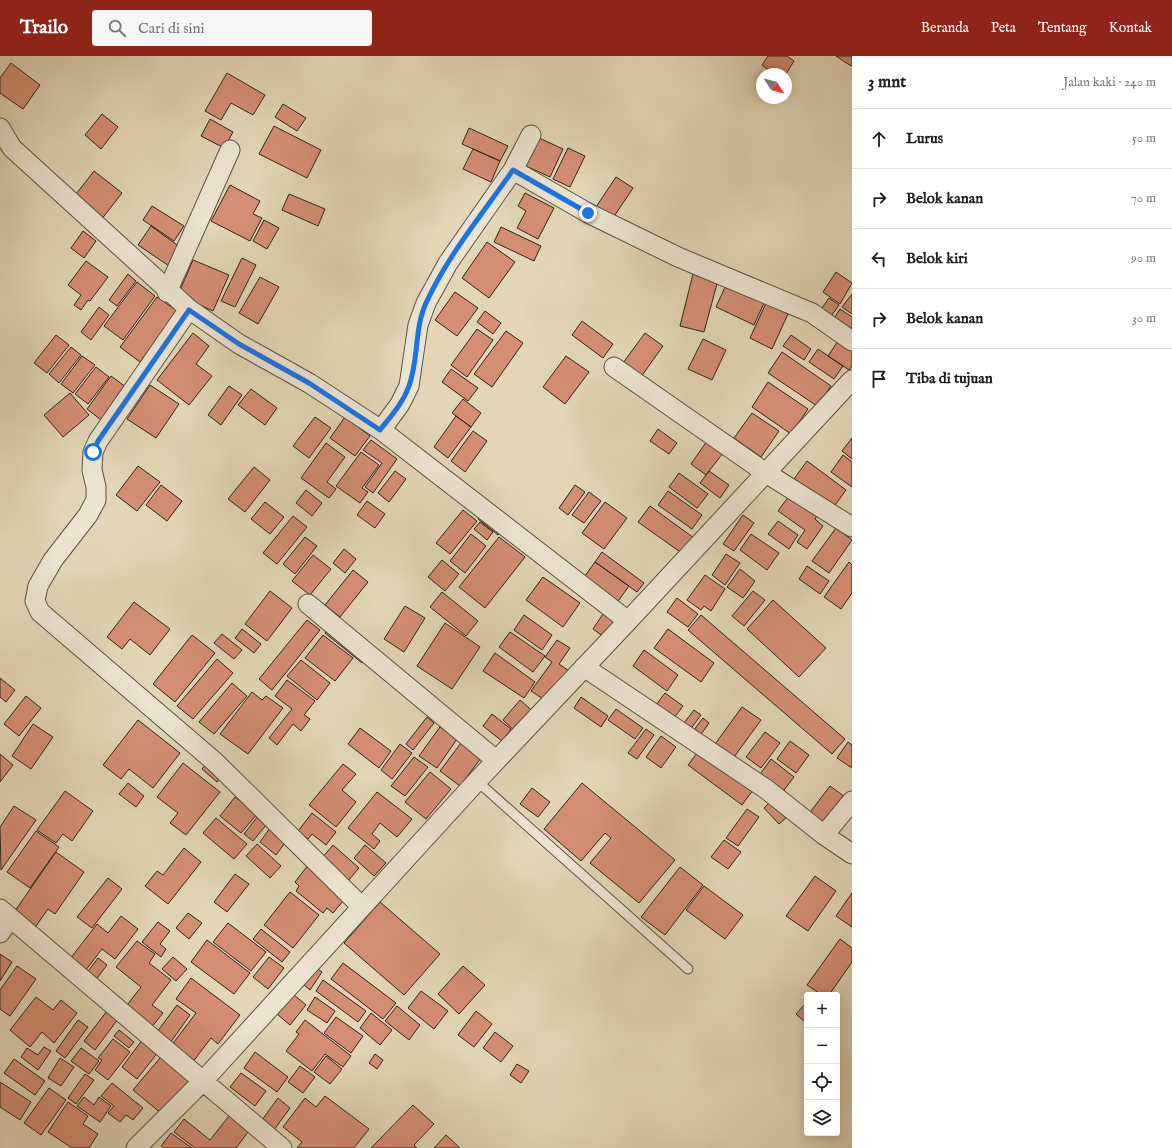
<!DOCTYPE html>
<html lang="id">
<head>
<meta charset="utf-8">
<style>
	body { margin:0; font-family:"IM FELL English",serif; background:#f6f6f6; color:#202124 }
	.controls { position:absolute; right:12px; bottom:12px; display:grid; overflow:hidden; border-radius:4px; box-shadow:0 2px 10px #0003 }
	.controls button { width:36px; height:36px; display:grid; place-items:center; padding:0; border:0; border-bottom:1px solid #e0e0e0; background:#fff; color:#202124; font:20px sans-serif }
	.compass { position:absolute; left:756px; top:12px; width:36px; height:36px; border-radius:50%; background:#fff; box-shadow:0 2px 10px #0003; rotate:126deg }
	.stop { position:absolute; width:12px; height:12px; margin:-9px; border:3px solid #1a73e8; border-radius:50%; background:#fff }
	.stop.end { background:#1a73e8; border-color:#fff; box-shadow:0 1px 4px #0008 }
	.list { margin:0; padding:0; list-style:none }
	h2 { display:flex; justify-content:space-between; align-items:center; height:52px; margin:0; padding:0 16px; font-size:17px }
	h2 small { font-size:13px; font-weight:400; color:#757577 }
	.list li { display:grid; grid-template-columns:26px 1fr auto; gap:12px; align-items:center; box-sizing:border-box; height:60px; padding:0 16px; border-top:1px solid #e0e0e0 }
	.list b { display:block; font-size:15px; white-space:nowrap }
	.list em { font-size:13px; font-style:normal; color:#757577 }
	.icon { flex:none; width:22px; height:22px; fill:none; stroke:currentColor; stroke-width:2; stroke-linecap:round; stroke-linejoin:round }
	.map { position:relative; flex:none; width:852px; height:1092px; overflow:hidden }
	header { display:flex; align-items:center; gap:24px; box-sizing:border-box; height:56px; padding:0 20px; background:#8f2418; color:#fff }
	header strong { font-size:19px }
	nav { display:flex; gap:22px; margin-inline-start:auto; font-size:14px }
	.search { width:280px; height:36px; background:#f6f6f6; display:flex; align-items:center; gap:10px; box-sizing:border-box; padding:0 14px; border-radius:4px; color:#757577; font-size:15px }
	main { display:flex }
	aside { flex:1; background:#fff }
	.map>svg:first-child { display:block }
</style>
</head>
<body>
<header>
<strong>Trailo</strong>
<div class="search"><svg class="icon" aria-label="search" viewBox="0 0 24 24"><circle cx="10" cy="10" r="6"/><path d="M15 15l6 6"/></svg>Cari di sini</div>
<nav><a>Beranda</a><a>Peta</a><a>Tentang</a><a>Kontak</a></nav>
</header>
<main>
<div class="map">
<svg width="852" height="1092" viewBox="0 0 852 1092">
	<rect width="100%" height="100%" fill="#e2d6b6"/>
	<filter id="stains"><feTurbulence type="fractalNoise" baseFrequency=".005" numOctaves="4"/><feColorMatrix values="0 0 0 0 .2 0 0 0 0 .09 0 0 0 0 .02 0 0 0 .5 -.17"/></filter>
	<radialGradient id="worn" r=".72"><stop offset=".6" stop-color="#630" stop-opacity="0"/><stop offset="1" stop-color="#630" stop-opacity=".3"/></radialGradient>
	<path fill="#d58e74" stroke="#2f241b" d="M768,0H787L794,5L786,18H774L762,9Z
		M836,0H852V8L851,10Z
		M11,7L40,29L23,53L0,37V22Z
		M227,17L265,39L253,59L231,47L221,64L205,55Z
		M283,48L306,62L297,75L275,61Z
		M102,58L118,71L101,93L85,79Z
		M210,63L233,76L224,92L201,80Z
		M274,70L321,94L307,122L259,98Z
		M469,72L508,90L500,105L462,88Z
		M539,82L563,93L550,121L526,110Z
		M568,92L585,100L570,131L553,123Z
		M473,93L500,105L491,126L463,113Z
		M94,115L122,137L101,164L73,142Z
		M616,121L633,132L611,165L594,154Z
		M230,129L260,145L253,158L262,162L250,185L211,165Z
		M525,137L554,152L538,183L517,172L526,155L518,150Z
		M289,138L325,153L318,170L282,154Z
		M152,150L184,170L174,185L143,164Z
		M264,164L279,172L267,193L253,185Z
		M151,170L184,194L172,212L138,189Z
		M501,171L541,190L534,205L494,186Z
		M83,175L96,185L84,202L71,192Z
		M487,186L515,206L489,242L462,222Z
		M242,202L256,209L235,251L221,245Z
		M193,204L229,219L213,255L178,239Z
		M86,205L108,221L90,245L88,244L81,254L74,249L81,239L68,229Z
		M836,216L852,227L840,248L823,236Z
		M128,218L136,225L117,250L109,244Z
		M693,218L718,224L704,276L680,270Z
		M260,221L279,231L258,268L239,257Z
		M137,226L155,240L123,284L104,270Z
		M726,229L764,247L754,269L716,251Z
		M455,236L478,252L457,280L435,264Z
		M852,238V258L842,251Z
		M157,241L177,255L140,306L120,291Z
		M829,242L839,249L829,263L819,256Z
		M766,247L788,258L772,293L750,282Z
		M99,251L109,259L91,284L81,276Z
		M840,253L852,261V277L833,264Z
		M485,255L501,267L493,278L477,266Z
		M582,265L613,288L603,302L572,279Z
		M477,273L493,284L467,321L451,309Z
		M506,275L523,287L492,331L474,318Z
		M193,277L209,290L196,308L212,320L189,349L157,324Z
		M645,277L663,290L638,325L620,311Z
		M56,279L69,289L47,317L34,307Z
		M791,279L811,293L804,304L783,290Z
		M703,283L726,294L712,324L688,313Z
		M838,285L852,295V310L849,314L828,300Z
		M71,291L81,299L59,327L49,318Z
		M818,293L843,310L834,323L809,306Z
		M782,296L831,330L817,350L768,317Z
		M82,300L95,309L73,337L61,328Z
		M566,300L589,316L565,348L543,331Z
		M96,311L109,321L88,348L75,338Z
		M451,313L478,332L468,345L442,326Z
		M111,320L130,334L105,367L87,353Z
		M768,326L808,353L791,378L752,351Z
		M150,329L179,348L156,382L127,363Z
		M229,330L242,339L221,369L208,359Z
		M251,333L277,352L265,369L238,349Z
		M70,337L89,359L63,381L44,359Z
		M463,343L481,357L471,371L452,357Z
		M752,357L779,375L761,401L734,382Z
		M456,360L471,371L448,402L434,391Z
		M315,361L331,372L309,402L293,390Z
		M345,361L370,380L355,400L330,382Z
		M658,373L677,387L669,398L650,385Z
		M473,375L487,385L465,416L451,405Z
		M852,382V403L842,395Z
		M371,384L397,403L373,437L365,431L382,407L363,394Z
		M707,385L723,397L706,419L691,408Z
		M326,387L345,401L327,426L336,433L329,442L301,422Z
		M361,396L379,409L362,432L368,436L360,447L336,430Z
		M843,399L852,406V431L831,416Z
		M807,405L846,434L833,452L794,423Z
		M138,410L160,426L137,455L116,439Z
		M254,411L270,424L245,456L228,443Z
		M395,415L406,423L389,446L378,437Z
		M709,415L729,429L720,442L700,427Z
		M679,417L708,438L697,452L669,431Z
		M161,429L182,445L167,465L146,449Z
		M575,429L585,436L568,459L559,452Z
		M306,434L322,447L312,460L296,447Z
		M668,435L702,459L692,473L658,449Z
		M589,436L601,445L584,467L572,459Z
		M789,440L817,460L815,463L823,470L807,493L797,486L805,474L778,455Z
		M367,445L385,458L375,472L357,459Z
		M265,446L284,461L270,478L251,463Z
		M605,446L627,462L604,493L582,477Z
		M650,450L694,482L683,498L638,466Z
		M463,454L477,465L450,498L436,487Z
		M485,455L504,471L498,479L478,463Z
		M743,459L754,467L734,495L723,488Z
		M293,460L307,471L277,508L263,497Z
		M778,465L798,479L789,493L768,478Z
		M480,466L493,476L487,484L474,473Z
		M836,472L852,484L829,517L812,505Z
		M471,478L486,490L465,517L450,505Z
		M751,478L779,497L767,514L740,494Z
		M305,481L317,490L295,518L283,508Z
		M499,481L525,501L485,552L459,531Z
		M344,493L356,503L345,517L333,507Z
		M602,496L644,527L637,536L595,506Z
		M726,498L740,507L725,529L712,519Z
		M313,499L331,513L310,539L292,525Z
		M442,504L459,518L445,535L428,521Z
		M595,506L629,530L616,548L582,524Z
		M849,506L852,509V537L841,553L824,541Z
		M807,510L829,525L820,538L799,523Z
		M740,513L755,525L743,542L727,531Z
		M353,514L368,526L340,561L325,549Z
		M705,519L725,533L711,555L704,550L701,554L687,544Z
		M543,521L580,547L563,571L526,544Z
		M270,535L292,552L267,585L245,568Z
		M753,535L765,544L744,570L732,560Z
		M442,536L478,565L466,580L430,551Z
		M677,542L698,558L688,571L667,556Z
		M773,544L826,592L799,621L747,573Z
		M134,546L170,573L150,599L130,583L122,593L107,581Z
		M405,550L425,562L404,596L384,583Z
		M603,558L614,566L604,581L593,573Z
		M524,559L552,579L542,594L514,574Z
		M701,559L845,683L832,698L688,574Z
		M307,564L320,574L272,634L259,623Z
		M445,567L480,591L452,633L417,610Z
		M330,571L367,601L362,607L325,577Z
		M242,573L261,588L254,597L235,582Z
		M668,573L714,607L701,626L654,592Z
		M510,576L545,600L533,616L499,591Z
		M222,578L242,594L234,603L214,587Z
		M192,579L215,597L175,646L153,628Z
		M323,579L353,602L335,625L305,602Z
		M557,584L570,592L559,608L569,615L548,646L531,635L552,606L545,601Z
		M644,594L678,619L667,635L633,610Z
		M495,597L535,626L524,642L483,615Z
		M217,603L233,617L193,663L177,650Z
		M301,604L330,627L317,644L287,620Z
		M0,622L15,634L6,646L0,641Z
		M287,624L315,645L304,659L310,663L301,675L293,668L277,689L269,682L292,653L275,640Z
		M232,627L247,640L214,678L199,666Z
		M252,636L262,644L266,640L283,652L248,698L220,678Z
		M665,637L683,650L671,666L653,653Z
		M26,640L41,652L19,680L4,668Z
		M581,641L608,660L601,671L574,652Z
		M520,644L536,658L518,678L503,664Z
		M742,651L761,664L734,701L715,688Z
		M616,653L643,672L635,683L608,664Z
		M694,654L701,659L687,678L680,672Z
		M492,658L511,673L502,685L483,670Z
		M427,661L434,667L413,694L406,688Z
		M703,662L709,667L697,684L690,679Z
		M138,664L180,697L153,732L129,713L121,723L103,709Z
		M33,668L53,681L31,713L12,700Z
		M440,671L457,683L437,712L419,700Z
		M360,672L391,695L379,712L348,688Z
		M646,673L654,679L637,703L628,697Z
		M765,676L780,687L761,712L746,701Z
		M661,680L676,691L661,712L646,701Z
		M790,685L809,699L796,717L777,703Z
		M848,686L852,689V712L837,702Z
		M461,687L481,702L460,730L440,715Z
		M400,688L412,697L392,723L381,714Z
		M700,693L753,734L742,749L688,709Z
		M0,698L13,709L0,726Z
		M414,701L428,711L405,740L391,730Z
		M771,703L794,721L781,738L758,721Z
		M183,707L220,736L186,779L170,767L178,757L157,741Z
		M207,707L222,719L217,726L202,713Z
		M343,708L356,718L342,734L356,746L336,771L309,749Z
		M430,716L451,733L426,763L405,746Z
		M128,727L144,740L136,751L119,738Z
		M582,727L675,804L639,847L590,807L611,782L605,777L581,805L544,773Z
		M830,730L845,741L823,771L808,759Z
		M532,732L550,746L538,761L520,748Z
		M65,735L93,755L72,785L63,778L56,787L37,774Z
		M377,736L412,763L397,781L380,767L372,778L380,785L374,793L348,772Z
		M235,741L257,758L241,777L220,760Z
		M772,744L788,760L779,768L764,752Z
		M14,750L36,764L1,814L0,771Z
		M747,753L759,761L738,790L726,782Z
		M312,757L336,776L326,789L312,778L308,783L298,775Z
		M258,760L267,768L253,785L244,778Z
		M216,762L247,788L234,803L203,777Z
		M270,772L287,784L276,799L260,786Z
		M36,775L59,791L30,832L7,816Z
		M724,784L741,796L728,813L711,801Z
		M257,788L281,810L270,822L246,800Z
		M333,789L359,812L348,825L322,802Z
		M365,789L386,807L374,820L354,802Z
		M184,792L201,806L168,848L145,830L157,815L163,819Z
		M56,796L84,816L55,858L48,853L36,870L15,855Z
		M309,808L348,839L333,857L327,852L323,857L296,835L299,830L295,826Z
		M680,811L703,829L665,879L641,861Z
		M235,818L249,828L227,856L214,846Z
		M815,820L836,835L808,875L786,860Z
		M108,822L122,833L92,872L77,861Z
		M704,830L743,859L725,883L686,854Z
		M290,836L319,859L293,892L264,869Z
		M852,837V871L836,860Z
		M380,846L440,898L404,939L344,887Z
		M188,857L202,867L189,883L176,872Z
		M121,860L138,873L115,903L102,893L85,915L70,903L97,868L108,877Z
		M158,866L170,875L160,888L166,893L161,901L142,886Z
		M228,867L266,896L251,915L213,886Z
		M261,873L290,896L282,906L253,883Z
		M840,883L852,892V906L829,939H822L807,929Z
		M207,884L250,917L234,938L191,906Z
		M137,885L155,898L149,907L171,924L152,949L163,957L150,973L124,953L141,931L116,911Z
		M0,898L12,906L0,925Z
		M173,901L187,913L176,925L162,913Z
		M269,901L284,912L268,933L253,921Z
		M98,902L107,909L92,929L83,922Z
		M343,907L396,947L383,963L331,923Z
		M17,910L36,923L10,960L0,953V934Z
		M463,910L485,929L459,958L438,938Z
		M315,911L322,916L310,934L303,928Z
		M191,922L240,959L218,988L211,982L192,1007L171,990L196,957L176,943Z
		M323,924L366,955L358,966L316,935Z
		M421,935L448,955L434,973L408,952Z
		M293,938L306,949L290,969L277,958Z
		M36,941L53,954L61,944L77,957L54,987L42,976L30,991L10,974Z
		M315,941L335,955L327,967L307,954Z
		M807,946V966L806,967L796,958Z
		M177,949L190,959L168,990L154,980Z
		M397,950L420,969L409,984L385,965Z
		M107,955L118,963L95,994L84,985Z
		M476,955L492,968L474,991L458,979Z
		M371,957L392,974L380,989L360,972Z
		M336,961L363,980L351,997L324,977Z
		M78,964L88,971L65,1002L56,995Z
		M305,964L351,1000L343,1011L325,998L312,1015L286,995L299,978L296,976Z
		M119,974L134,986L129,992L114,980Z
		M495,976L513,990L501,1006L483,992Z
		M113,983L130,996L108,1024L95,1014L102,1004L98,1002Z
		M143,983L159,995L137,1023L122,1011Z
		M44,991L51,995L38,1014L21,1001L27,992L38,999Z
		M81,992L99,1005L89,1018L71,1005Z
		M165,996L194,1021L162,1058L133,1034Z
		M255,996L288,1021L277,1036L244,1012Z
		M375,998L383,1004L377,1013L369,1007Z
		M326,1000L342,1013L330,1028L314,1016Z
		M60,1002L74,1011L61,1030L48,1022Z
		M14,1003L45,1025L35,1039L4,1017Z
		M517,1008L529,1015L521,1027L510,1019Z
		M300,1010L315,1021L303,1037L288,1026Z
		M241,1017L266,1035L255,1050L230,1031Z
		M85,1018L94,1024L76,1048L68,1042Z
		M0,1026L31,1046L20,1064L0,1051Z
		M112,1027L143,1052L133,1064L126,1059L120,1066L108,1057L114,1050L101,1040Z
		M49,1032L66,1044L41,1079L24,1067Z
		M325,1040L369,1073L354,1092H297L302,1086L283,1071L305,1042L316,1051Z
		M84,1041L94,1049L99,1041L111,1050L100,1066L77,1050Z
		M278,1042L290,1052L274,1074L262,1064Z
		M68,1046L88,1060L83,1068L98,1078L89,1092H72L48,1076Z
		M413,1049L434,1068L414,1089L417,1092H371Z
		M229,1060L248,1076L236,1092H195L174,1076L184,1063L210,1084Z
		M171,1077L192,1092H164L161,1090Z
		M446,1079L460,1092H434Z"/>
	<g fill="none" stroke-linecap="round" stroke-linejoin="round">
		<defs>
			<path id="service" d="M477,725L688,913"/>
			<path id="minor" d="M0,72L12,92L189,253L239,288L309,327L381,374L628,565
				M513,114L588,157L678,201L812,257L852,285
				M167,236L230,94
				M189,253L98,385L93,396L92,414L96,431V444L88,459L53,504L38,530L35,545L40,556L215,706L361,850
				M614,311L766,417L852,471
				M381,374L400,348L409,330L418,269L426,247L448,207L513,114L531,79
				M308,548L496,704
				M584,611L766,733L824,779L852,798
				M824,779L852,745
				M0,853L282,1092
				M0,877L10,862
				M136,1092L203,1025L477,725L628,565L852,324"/>
		</defs>
		<use href="#service" stroke="#5c5042" stroke-width="11"/>
		<use href="#minor" stroke="#5c5042" stroke-width="21"/>
		<use href="#service" stroke="#ece4d0" stroke-width="9"/>
		<use href="#minor" stroke="#ece4d0" stroke-width="19"/>
	</g>
	<g fill="none" stroke-linecap="round" stroke-linejoin="round">
		<path stroke="#1a73e8" stroke-width="5" d="M93,396L98,385L189,254L239,288L309,327L380,374C391,360 403,347 409,330C419,303 414,273 426,247C448,199 483,157 513,114L588,157"/>
	</g>
	<rect width="100%" height="100%" filter="url(#stains)"/>
	<rect width="100%" height="100%" fill="url(#worn)"/>
</svg>
<div class="controls">
<button>+</button>
<button>−</button>
<button><svg class="icon" aria-label="locate" viewBox="0 0 24 24"><circle cx="12" cy="12" r="6"/><path d="M12 2v4M12 18v4M2 12h4M18 12h4"/></svg></button>
<button><svg class="icon" aria-label="layers" viewBox="0 0 24 24"><path d="M12 4l9 5-9 5-9-5zM3 14l9 5 9-5"/></svg></button>
</div>
<svg class="compass" viewBox="-18 -18 36 36"><path d="M0-13l5 13h-10z" fill="#e53935"/><path d="M0 13l5-13h-10z" fill="#757577"/></svg>
<div class="stop" style="left:93px;top:396px"></div>
<div class="stop end" style="left:588px;top:157px"></div>
</div>
<aside>
<h2>3 mnt<small>Jalan kaki · 240 m</small></h2>
<ul class="list">
<li><svg class="icon" aria-label="ahead" viewBox="0 0 24 24"><path d="M12 20V5M6 11l6-6 6 6"/></svg><div><b>Lurus</b></div><em>50 m</em></li>
<li><svg class="icon" aria-label="right" viewBox="0 0 24 24"><path d="M7 20v-9h11M14 6l5 5-5 5"/></svg><div><b>Belok kanan</b></div><em>70 m</em></li>
<li><svg class="icon" aria-label="left" viewBox="0 0 24 24"><path d="M17 20v-9H6M10 6l-5 5 5 5"/></svg><div><b>Belok kiri</b></div><em>90 m</em></li>
<li><svg class="icon" aria-label="right" viewBox="0 0 24 24"><path d="M7 20v-9h11M14 6l5 5-5 5"/></svg><div><b>Belok kanan</b></div><em>30 m</em></li>
<li><svg class="icon" aria-label="arrive" viewBox="0 0 24 24"><path d="M6 21V4h12l-3 4 3 4H6"/></svg><div><b>Tiba di tujuan</b></div></li>
</ul>
</aside>
</main>
</body>
</html>
